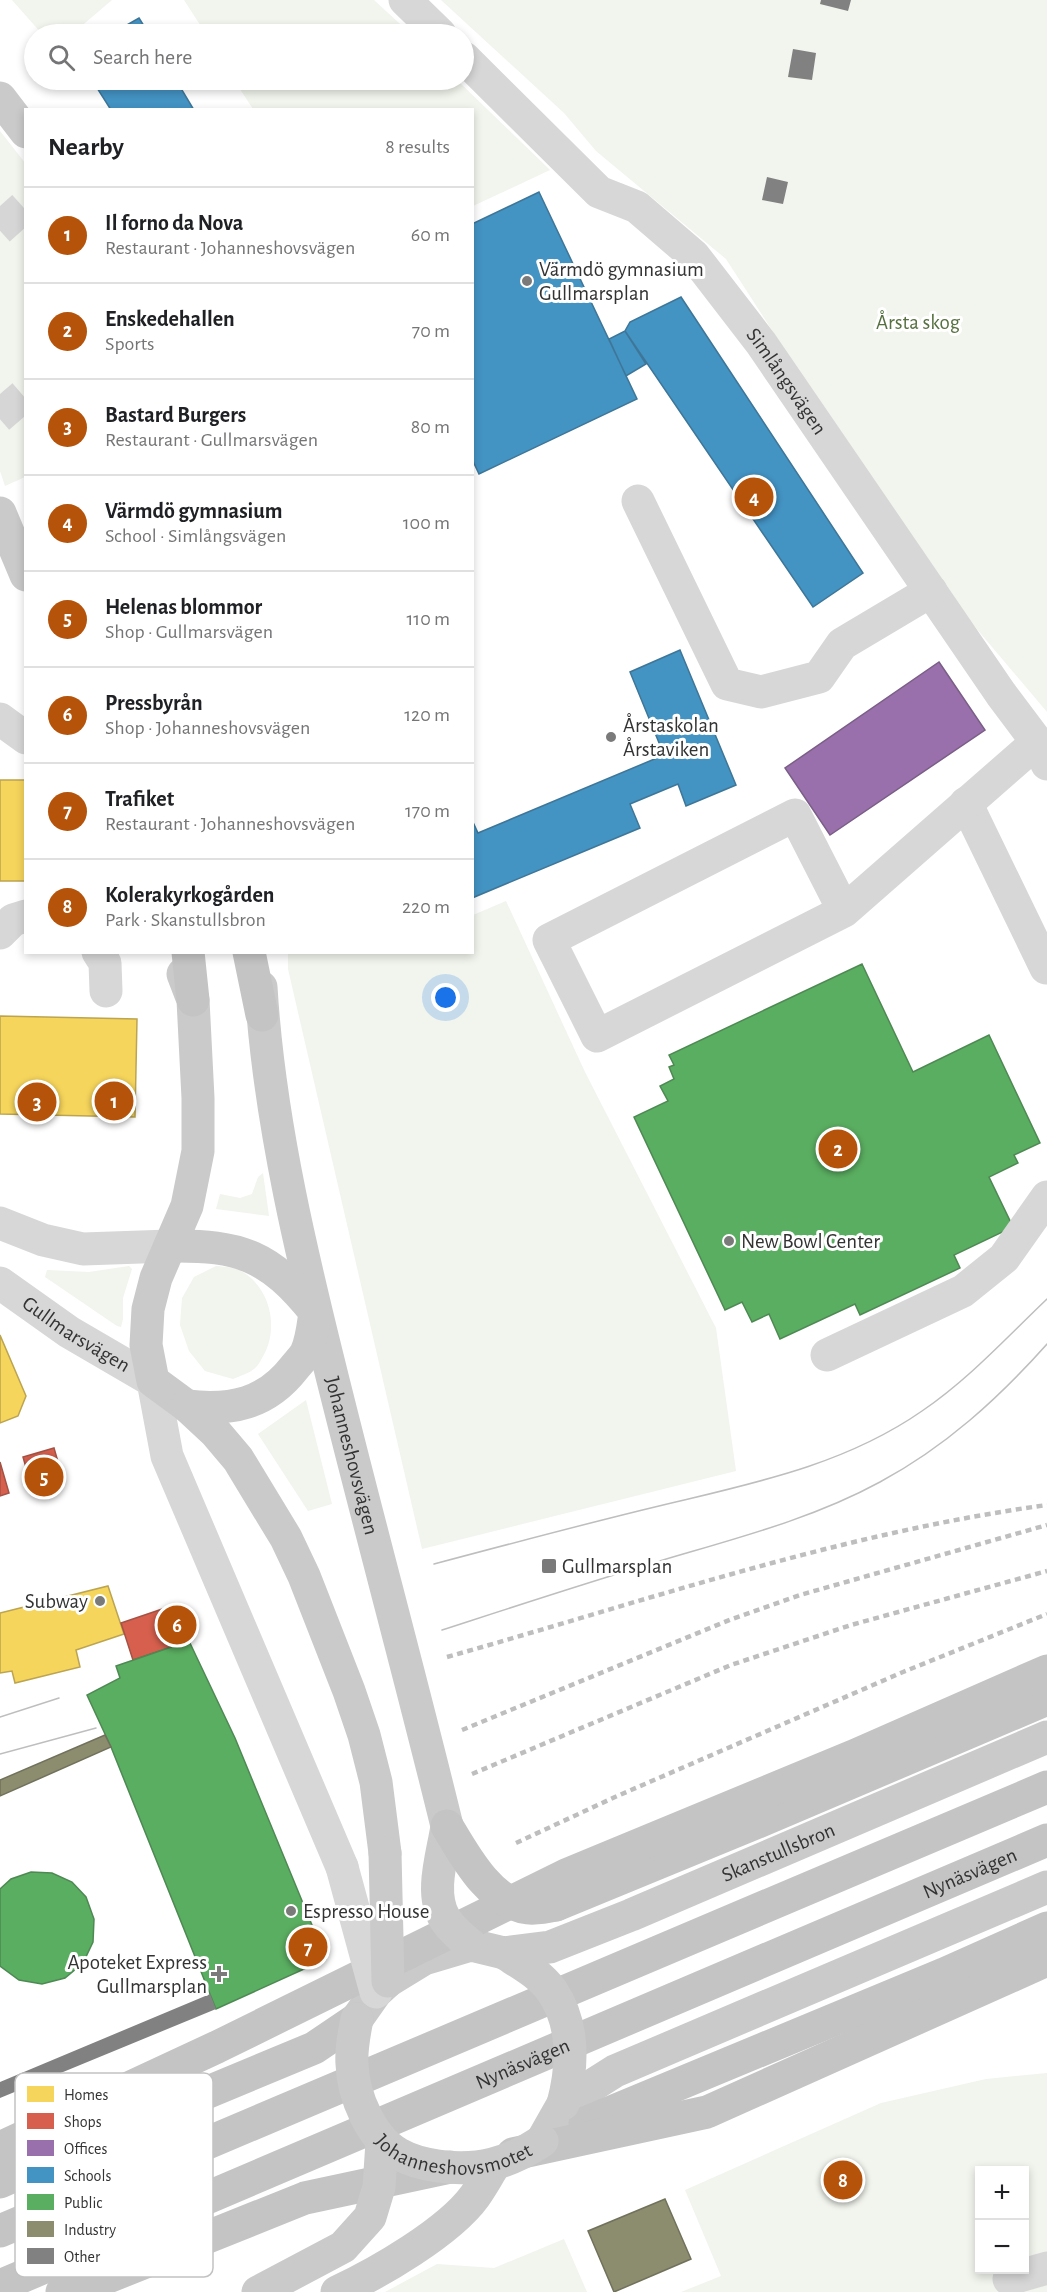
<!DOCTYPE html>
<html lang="en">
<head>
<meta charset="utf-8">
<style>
	body { margin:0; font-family:"Alegreya Sans",sans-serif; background:#f6f6f6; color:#202124 }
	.controls { position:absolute; right:18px; bottom:18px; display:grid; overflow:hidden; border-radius:0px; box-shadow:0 3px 9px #0003 }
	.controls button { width:54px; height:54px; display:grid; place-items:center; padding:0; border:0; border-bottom:2px solid #e0e0e0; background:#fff; color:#202124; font:30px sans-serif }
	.you { position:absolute; left:446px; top:998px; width:21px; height:21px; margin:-15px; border:4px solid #fff; border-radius:50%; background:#1a73e8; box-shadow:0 0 0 9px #1a73e833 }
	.badge { display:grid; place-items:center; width:39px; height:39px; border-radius:50%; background:#b45309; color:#fff; font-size:20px; font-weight:700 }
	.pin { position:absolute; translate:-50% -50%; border:3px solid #fff; box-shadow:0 2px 6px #0006 }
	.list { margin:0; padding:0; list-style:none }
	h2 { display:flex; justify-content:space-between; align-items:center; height:78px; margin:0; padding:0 24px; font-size:26px }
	h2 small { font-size:20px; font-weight:400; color:#757577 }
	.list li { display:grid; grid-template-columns:39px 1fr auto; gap:18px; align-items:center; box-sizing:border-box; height:96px; padding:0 24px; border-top:2px solid #e0e0e0 }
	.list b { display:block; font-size:22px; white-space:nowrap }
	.list p { margin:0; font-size:20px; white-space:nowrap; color:#757577 }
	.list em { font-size:20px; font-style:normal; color:#757577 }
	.icon { flex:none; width:33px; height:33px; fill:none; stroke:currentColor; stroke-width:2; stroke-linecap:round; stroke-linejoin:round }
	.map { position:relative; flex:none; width:1047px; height:2292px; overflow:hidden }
	.search { position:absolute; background:#fff; box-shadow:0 3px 9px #0003; left:24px; top:24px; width:450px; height:66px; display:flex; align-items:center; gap:15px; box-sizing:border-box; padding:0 21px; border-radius:33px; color:#757577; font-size:22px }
	.panel { position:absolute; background:#fff; box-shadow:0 3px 9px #0003; left:24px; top:108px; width:450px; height:846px; border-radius:0px }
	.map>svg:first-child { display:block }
</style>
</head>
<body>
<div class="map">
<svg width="1047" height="2292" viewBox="0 0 1047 2292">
	<rect width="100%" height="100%" fill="#fff"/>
	<path fill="#f1f5ed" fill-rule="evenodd" d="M12,0H112L72,34H42Z
		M184,0H374L411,34H206Z
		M441,0H1047V712L927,570L726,259L596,151L564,113Z
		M234,80H457L550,170L473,206L472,110L253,109Z
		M0,131L26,164L25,477L5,486L0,471Z
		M506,901L585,1072L716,1328L736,1471L422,1549L288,969V953L472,952L473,915Z
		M263,1173L269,1216L216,1209L220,1194L240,1198L252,1194L258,1177Z
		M129,1266L132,1269L123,1298V1319L121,1327L117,1326L45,1277L47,1270L89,1272Z
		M216,1266C226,1267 234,1267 243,1272C272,1290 279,1331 262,1358C260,1362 257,1367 254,1369C248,1374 239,1376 233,1379L205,1371L189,1351L180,1325L182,1298L194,1277Z
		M306,1400L332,1504L308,1511L258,1434Z
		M1047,2073V2292H681L721,2276L685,2190L881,2103L986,2079ZM980,2170H1024V2270H980Z
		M564,2239L587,2292H385L437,2264L494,2268Z"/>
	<path fill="#f6d55c" stroke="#bca450" stroke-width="1.5" d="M0,780H26V881H0Z
		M0,1016L137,1019L135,1117L0,1114Z
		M0,1335L26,1396L18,1416L0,1423Z
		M108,1586L124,1634L76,1650L80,1667L15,1683L12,1671L0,1673V1613Z"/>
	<path fill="#d6604d" stroke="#a55245" stroke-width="1.5" d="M54,1448L64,1483L33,1492L23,1457Z
		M0,1462L9,1493L0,1496Z
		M177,1604L189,1641L133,1660L121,1623Z"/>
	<path fill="#9970ab" stroke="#7a5e87" stroke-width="1.5" d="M939,662L985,730L830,835L785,768Z"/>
	<path fill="#4393c3" stroke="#3e7698" stroke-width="1.5" d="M139,18L149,34H111Z
		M92,80H176L194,110H111Z
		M539,192L637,399L479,474L472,459V224Z
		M681,297L863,573L813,607L625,331L630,322Z
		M625,331L646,364L626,376L609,339Z
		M680,650L736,785L686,806L678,784L630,804L640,828L472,898V820L478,833L664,755L630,672Z"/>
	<path fill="#5aae61" stroke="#4e8953" stroke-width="1.5" d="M862,964L913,1072L989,1035L1040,1143L1014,1155L1018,1163L989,1177L1013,1227L954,1255L960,1268L860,1315L855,1304L780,1339L769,1314L752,1322L742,1302L725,1310L634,1117L668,1101L660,1086L674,1079L669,1067L674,1065L669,1055Z
		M189,1641L235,1738L326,1959L216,2009L111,1747L87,1695L120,1678L116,1666Z
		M31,1872L52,1873L72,1882L86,1897L94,1919L93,1942L83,1963L65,1978L42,1984L19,1980L0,1966V1889L11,1879Z"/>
	<path fill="#8c8c6e" stroke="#71715c" stroke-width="1.5" d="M105,1735L111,1747L0,1796V1780Z
		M665,2199L691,2259L614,2292L588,2231Z"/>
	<path fill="#818181" d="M821,0H851L848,11L820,4Z
		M793,49L816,53L812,80L788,77Z
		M767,177L788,182L783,204L762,200Z
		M210,1994L216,2009L0,2098V2082Z"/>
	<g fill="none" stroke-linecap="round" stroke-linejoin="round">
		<path stroke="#d6d6d6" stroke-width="33" stroke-dasharray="33 16" stroke-linecap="butt" d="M0,206L26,235
			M0,394L26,424"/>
		<g stroke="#d7d7d7" stroke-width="33">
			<path d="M405,0L440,34"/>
			<path id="s1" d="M464,58L599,192L637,207L694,256L761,343L1001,694L1037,742L1047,764"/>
			<path d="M638,501L727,684L761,692L819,677L842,644L931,591"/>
			<path d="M0,719L26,738"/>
			<path d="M966,803L1046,968"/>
			<path d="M844,911L795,815L549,940L597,1036L844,911L1037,742"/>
			<path d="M0,933L13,920L26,916"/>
			<path d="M98,952L105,963L106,991"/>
			<path d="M0,1223L43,1240L83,1249L170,1246"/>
			<path id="s2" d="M0,1283L69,1332L153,1381L167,1456L342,1867"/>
			<path d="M827,1355L963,1291L1004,1258L1047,1197"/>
			<path d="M1009,2279L1047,2268"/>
		</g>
		<g stroke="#cacaca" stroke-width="33">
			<path d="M0,98L26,132"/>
			<path d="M0,513L26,575"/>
			<path d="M183,974L193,1000L198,1098V1151L187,1206L156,1278L148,1309L146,1345L153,1381L187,1406L216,1433L238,1459L286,1538L304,1576L349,1691L364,1735L376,1782L385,1853"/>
			<path id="s3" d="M261,987C269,1123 304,1265 337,1396C373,1540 412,1683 447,1826"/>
			<path d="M170,1246C241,1245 270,1256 315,1312C313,1326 312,1340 306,1353C303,1358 298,1363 294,1368C266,1404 231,1411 187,1406"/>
			<path id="s4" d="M357,2019L376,1992L388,1981L424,1959L471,1945L504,1953L550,1947L631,1915L1047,1737"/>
			<path d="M542,2141L563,2104L615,2071L1047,1887"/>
			<path d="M337,2292C378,2273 449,2232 475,2196C482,2186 488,2175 495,2164"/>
		</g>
		<g stroke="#c4c4c4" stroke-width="33">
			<path d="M188,952L193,1000"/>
			<path d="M249,952L262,1015"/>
			<path d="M556,1905L758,1822L1047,1699"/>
			<path d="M585,2123L944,1974L1047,1928"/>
			<path d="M0,2148L217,2047L566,1875L856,1755L1047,1671"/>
			<path d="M513,2154L707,2112L1047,1960"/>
			<path d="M0,2182L112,2132L314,2048L357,2019"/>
			<path d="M0,2231L1047,1787"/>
			<path id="s5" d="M0,2286L1047,1840"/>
			<path d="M62,2292L88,2285L305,2198L450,2167"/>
		</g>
		<path stroke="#bebebe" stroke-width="1.5" d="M434,1564C509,1544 584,1524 659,1506C750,1484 843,1466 922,1411C969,1379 1006,1338 1047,1299
			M442,1630C516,1606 589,1582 663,1560C737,1538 812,1519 880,1482C945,1447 998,1399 1047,1344
			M0,1717L59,1698
			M0,1754L96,1728"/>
		<path stroke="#bebebe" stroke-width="4.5" stroke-dasharray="6 4.5" stroke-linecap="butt" d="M447,1657C646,1601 841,1533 1047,1505
			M462,1730L732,1619L800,1595L1047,1525
			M472,1774L731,1665L851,1625L1047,1571
			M516,1843L615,1797L903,1672L1047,1614"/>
		<path stroke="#d7d7d7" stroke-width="33" d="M342,1867L376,1992"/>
		<g stroke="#cacaca" stroke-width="33">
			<path d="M447,1826C443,1854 429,1893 445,1919C451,1929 462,1938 471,1945"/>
			<path d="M385,1853L388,1981"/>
			<path d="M504,1953C521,1964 540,1974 552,1991C575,2025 573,2066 563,2104"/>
			<path id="s6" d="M357,2019C354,2034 351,2049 352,2064C353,2095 371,2139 399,2154C411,2161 424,2164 438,2166C478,2172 509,2163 542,2141"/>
			<path d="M258,2292L343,2247L370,2217L379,2187L382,2142"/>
		</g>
		<path stroke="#c4c4c4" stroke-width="33" d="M447,1826C465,1856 490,1903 528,1908C537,1909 547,1907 556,1905"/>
	</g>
	<g fill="#7a7a7a" stroke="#fff" stroke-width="2">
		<circle cx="527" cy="281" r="6"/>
		<circle cx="611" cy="737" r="6"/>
		<circle cx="729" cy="1241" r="6"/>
		<rect x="541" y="1558" width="16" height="16" rx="3"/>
		<circle cx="100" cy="1601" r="6"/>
		<circle cx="291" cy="1911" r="6"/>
		<path d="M216 1965h6v6h6v6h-6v6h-6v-6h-6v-6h6z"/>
	</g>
	<g text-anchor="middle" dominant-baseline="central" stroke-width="6" stroke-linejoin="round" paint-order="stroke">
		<g font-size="21" fill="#333" stroke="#fff" text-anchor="start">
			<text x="539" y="269">Värmdö gymnasium<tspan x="539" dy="24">Gullmarsplan</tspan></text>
			<text x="623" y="725">Årstaskolan<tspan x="623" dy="24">Årstaviken</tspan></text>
			<text x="741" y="1241">New Bowl Center</text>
			<text x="562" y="1566">Gullmarsplan</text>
			<text x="88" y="1601" text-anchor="end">Subway</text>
			<text x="303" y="1911">Espresso House</text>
			<text x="207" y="1962" text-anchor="end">Apoteket Express<tspan x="207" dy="24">Gullmarsplan</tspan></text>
		</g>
		<g font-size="21" fill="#56703f" stroke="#fff">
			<text x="918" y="322">Årsta skog</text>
		</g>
		<g font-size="21" fill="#333" stroke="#fff">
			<text stroke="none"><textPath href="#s1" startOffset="462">Simlångsvägen</textPath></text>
			<text stroke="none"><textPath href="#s2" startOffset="92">Gullmarsvägen</textPath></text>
			<text stroke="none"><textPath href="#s3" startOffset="478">Johanneshovsvägen</textPath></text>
			<text stroke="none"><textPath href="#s4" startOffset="468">Skanstullsbron</textPath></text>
			<text stroke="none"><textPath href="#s5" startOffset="1054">Nynäsvägen</textPath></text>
			<text stroke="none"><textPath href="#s5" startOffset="568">Nynäsvägen</textPath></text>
			<text stroke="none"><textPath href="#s6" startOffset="206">Johanneshovsmotet</textPath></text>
		</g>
	</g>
	<rect x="15" y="2073" width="198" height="204" rx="9" fill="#fff" stroke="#c2c2c2" stroke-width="1.5"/>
	<rect x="27" y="2086" width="27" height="16" fill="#f6d55c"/>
	<rect x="27" y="2113" width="27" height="16" fill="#d6604d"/>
	<rect x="27" y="2140" width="27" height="16" fill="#9970ab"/>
	<rect x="27" y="2167" width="27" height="16" fill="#4393c3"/>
	<rect x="27" y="2194" width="27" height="16" fill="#5aae61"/>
	<rect x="27" y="2221" width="27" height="16" fill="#8c8c6e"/>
	<rect x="27" y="2248" width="27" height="16" fill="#818181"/>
	<g font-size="16" fill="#333">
		<text x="64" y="2100">Homes</text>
		<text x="64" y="2127">Shops</text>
		<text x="64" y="2154">Offices</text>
		<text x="64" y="2181">Schools</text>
		<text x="64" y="2208">Public</text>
		<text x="64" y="2235">Industry</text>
		<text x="64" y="2262">Other</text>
	</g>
</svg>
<div class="controls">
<button>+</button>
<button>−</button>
</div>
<div class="you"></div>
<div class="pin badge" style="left:114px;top:1101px">1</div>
<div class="pin badge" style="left:838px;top:1149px">2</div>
<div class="pin badge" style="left:37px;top:1102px">3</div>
<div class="pin badge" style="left:754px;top:497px">4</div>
<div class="pin badge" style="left:44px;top:1477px">5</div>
<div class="pin badge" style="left:177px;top:1625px">6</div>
<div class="pin badge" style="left:308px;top:1947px">7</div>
<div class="pin badge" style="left:843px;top:2180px">8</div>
<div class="search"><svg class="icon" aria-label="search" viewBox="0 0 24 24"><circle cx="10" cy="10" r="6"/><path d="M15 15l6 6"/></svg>Search here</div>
<section class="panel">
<h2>Nearby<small>8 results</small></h2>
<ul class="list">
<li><span class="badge">1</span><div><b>Il forno da Nova</b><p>Restaurant · Johanneshovsvägen</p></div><em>60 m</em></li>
<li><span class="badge">2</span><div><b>Enskedehallen</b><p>Sports</p></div><em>70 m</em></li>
<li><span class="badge">3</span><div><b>Bastard Burgers</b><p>Restaurant · Gullmarsvägen</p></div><em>80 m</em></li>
<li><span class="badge">4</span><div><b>Värmdö gymnasium</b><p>School · Simlångsvägen</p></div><em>100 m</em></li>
<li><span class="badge">5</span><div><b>Helenas blommor</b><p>Shop · Gullmarsvägen</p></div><em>110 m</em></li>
<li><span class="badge">6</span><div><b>Pressbyrån</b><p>Shop · Johanneshovsvägen</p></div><em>120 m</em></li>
<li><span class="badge">7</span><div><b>Trafiket</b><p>Restaurant · Johanneshovsvägen</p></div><em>170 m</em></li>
<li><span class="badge">8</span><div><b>Kolerakyrkogården</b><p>Park · Skanstullsbron</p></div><em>220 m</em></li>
</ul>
</section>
</div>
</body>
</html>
